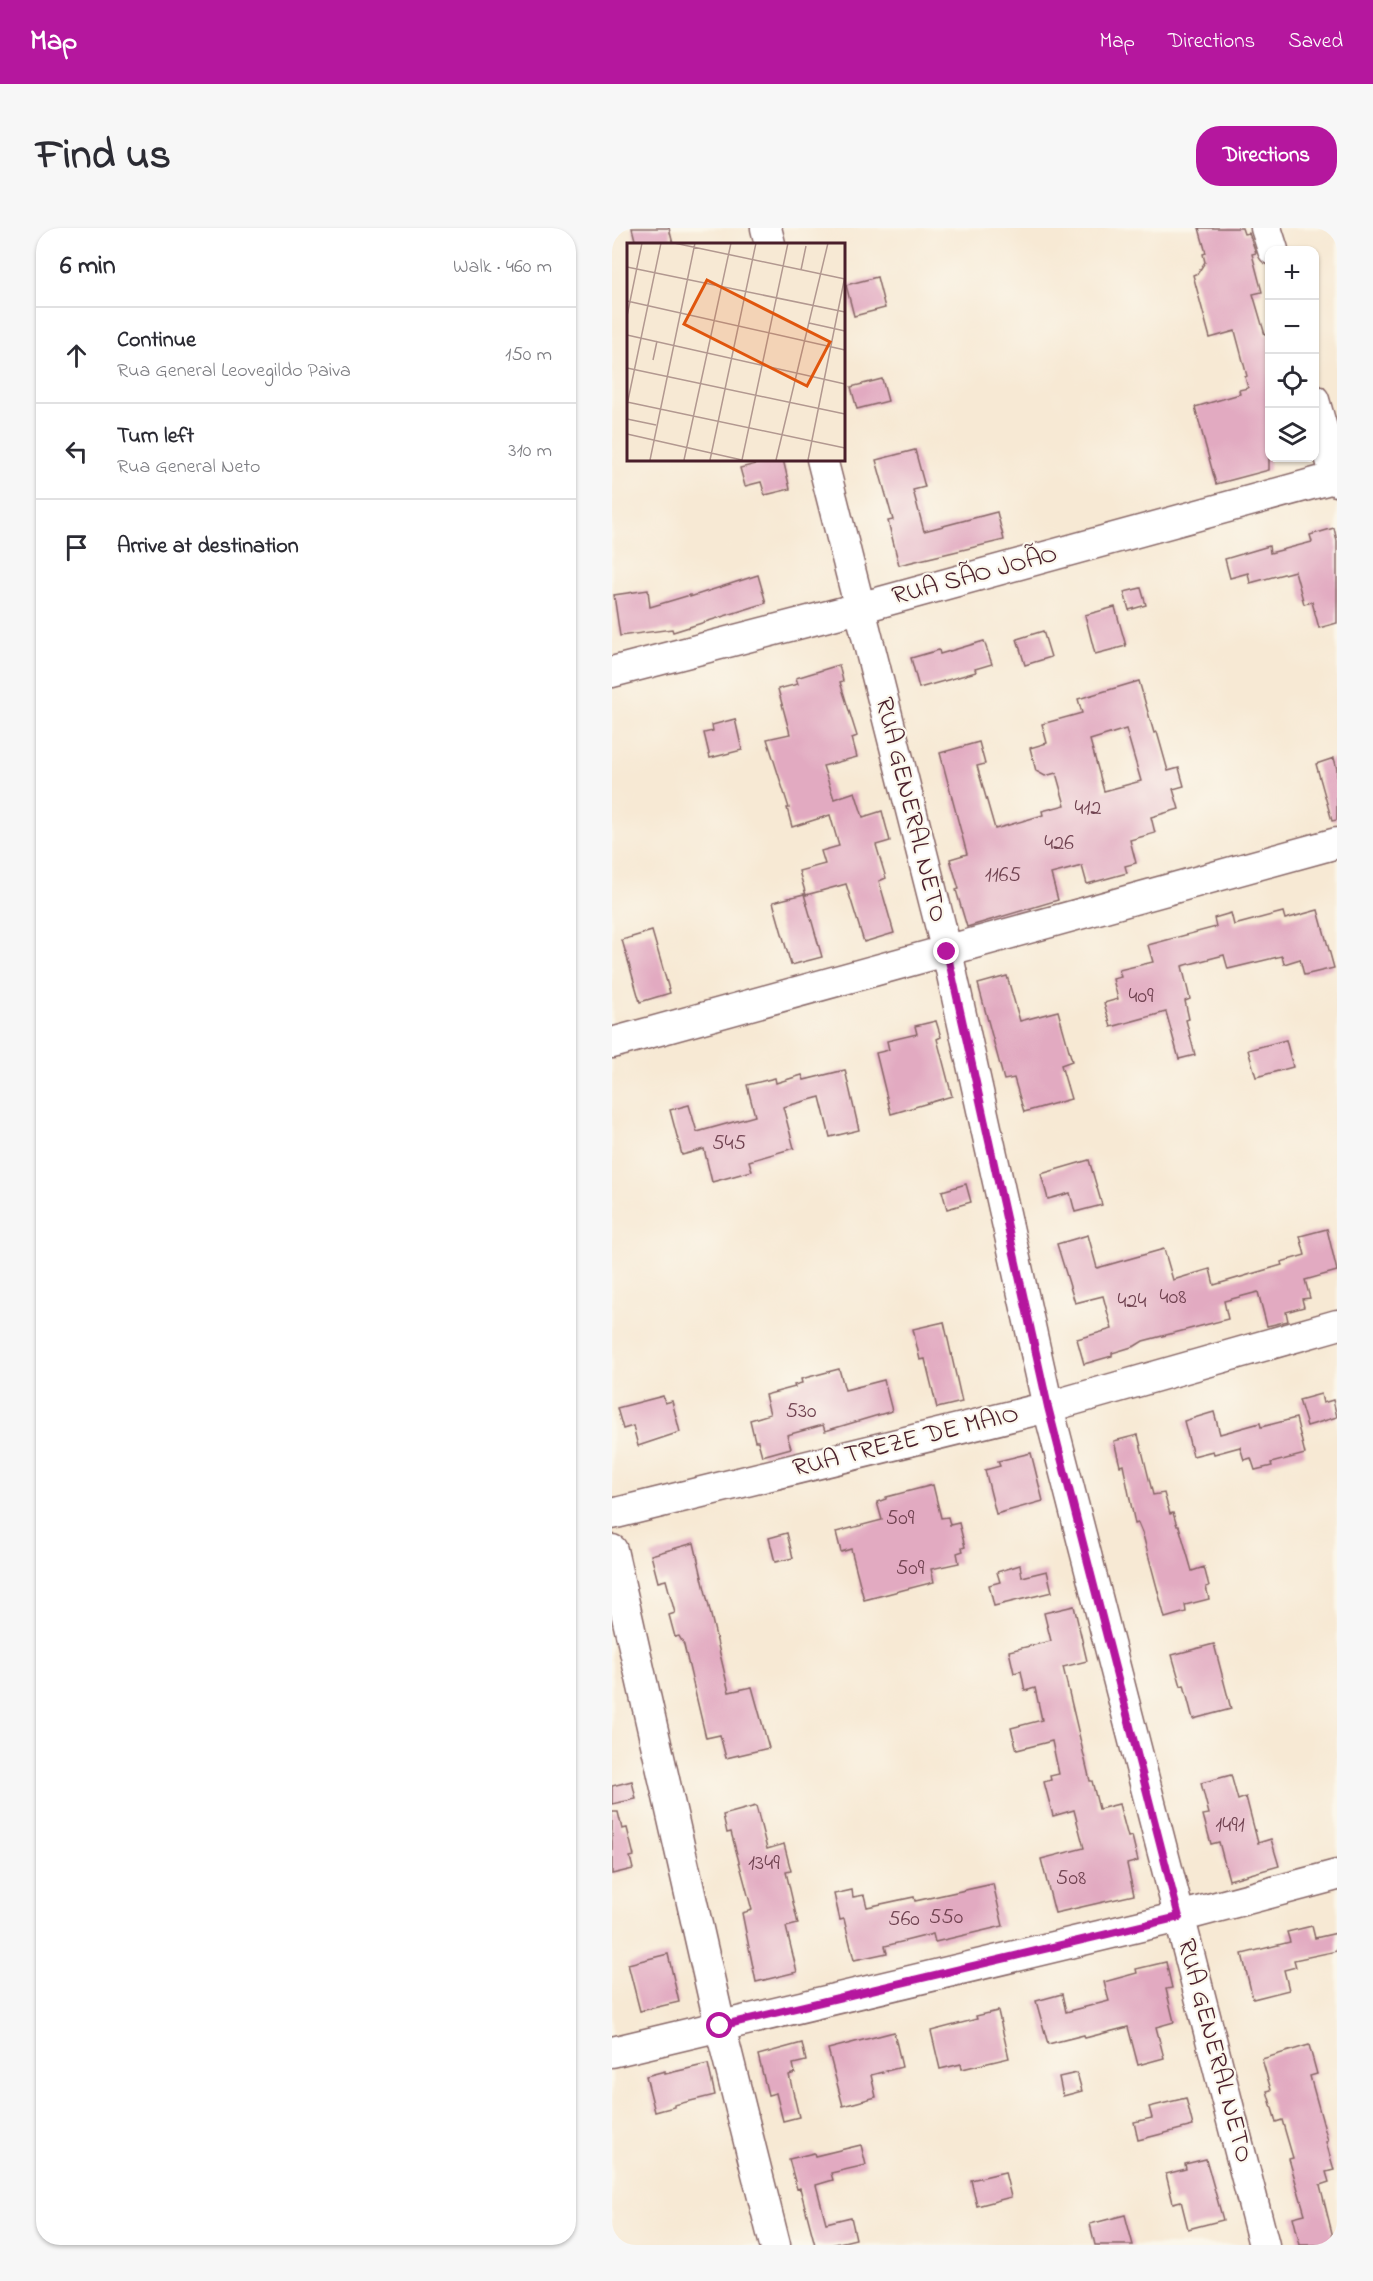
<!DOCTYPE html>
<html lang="en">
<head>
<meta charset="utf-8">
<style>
	body { margin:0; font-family:"Indie Flower",sans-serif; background:#f7f7f7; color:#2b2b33 }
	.controls { position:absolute; right:18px; top:18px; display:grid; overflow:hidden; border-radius:12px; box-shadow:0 2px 4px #0004 }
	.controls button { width:54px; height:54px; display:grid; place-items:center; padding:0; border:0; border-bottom:2px solid #e1e1e2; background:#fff; color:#2b2b33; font:30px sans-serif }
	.stop { position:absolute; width:18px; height:18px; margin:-14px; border:4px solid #b5179e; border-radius:50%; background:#fff }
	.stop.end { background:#b5179e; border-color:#fff; box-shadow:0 2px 6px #0008 }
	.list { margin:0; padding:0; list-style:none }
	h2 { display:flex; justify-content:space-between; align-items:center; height:78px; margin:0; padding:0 24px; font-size:26px }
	h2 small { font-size:20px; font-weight:400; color:#7c7c81 }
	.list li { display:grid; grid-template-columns:39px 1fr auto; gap:18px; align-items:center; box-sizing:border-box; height:96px; padding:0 24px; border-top:2px solid #e1e1e2 }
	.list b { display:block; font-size:22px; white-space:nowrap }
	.list p { margin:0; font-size:20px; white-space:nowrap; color:#7c7c81 }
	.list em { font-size:20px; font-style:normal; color:#7c7c81 }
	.icon { flex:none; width:33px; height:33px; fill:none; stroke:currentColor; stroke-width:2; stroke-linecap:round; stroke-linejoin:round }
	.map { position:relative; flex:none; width:725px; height:2017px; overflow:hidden; border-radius:24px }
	header { display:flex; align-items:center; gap:36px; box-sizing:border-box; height:84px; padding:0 30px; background:#b5179e; color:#fff }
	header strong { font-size:28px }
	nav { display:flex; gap:33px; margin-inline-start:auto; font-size:21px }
	.intro { display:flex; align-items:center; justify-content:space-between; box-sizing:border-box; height:144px; padding:0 36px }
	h1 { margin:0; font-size:42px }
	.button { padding:15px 27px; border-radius:24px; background:#b5179e; color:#fff; font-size:21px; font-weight:700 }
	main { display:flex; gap:36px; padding:0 36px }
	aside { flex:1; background:#fff; border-radius:24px; box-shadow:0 2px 4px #0004 }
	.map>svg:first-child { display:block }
</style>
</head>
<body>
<header>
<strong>Map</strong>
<nav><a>Map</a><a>Directions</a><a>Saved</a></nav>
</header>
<div class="intro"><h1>Find us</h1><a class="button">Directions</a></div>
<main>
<aside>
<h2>6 min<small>Walk · 460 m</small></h2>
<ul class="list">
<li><svg class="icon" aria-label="ahead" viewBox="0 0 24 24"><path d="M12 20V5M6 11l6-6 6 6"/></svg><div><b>Continue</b><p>Rua General Leovegildo Paiva</p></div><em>150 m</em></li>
<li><svg class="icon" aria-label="left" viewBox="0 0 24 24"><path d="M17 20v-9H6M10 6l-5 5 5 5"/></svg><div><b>Turn left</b><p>Rua General Neto</p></div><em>310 m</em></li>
<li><svg class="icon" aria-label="arrive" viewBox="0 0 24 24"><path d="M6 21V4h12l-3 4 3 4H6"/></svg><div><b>Arrive at destination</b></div></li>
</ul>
</aside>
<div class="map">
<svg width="725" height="2017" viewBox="0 0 725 2017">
	<rect width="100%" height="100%" fill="#fbf7ec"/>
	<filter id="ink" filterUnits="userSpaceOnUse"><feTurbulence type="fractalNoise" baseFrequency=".0167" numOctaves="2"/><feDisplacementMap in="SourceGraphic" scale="12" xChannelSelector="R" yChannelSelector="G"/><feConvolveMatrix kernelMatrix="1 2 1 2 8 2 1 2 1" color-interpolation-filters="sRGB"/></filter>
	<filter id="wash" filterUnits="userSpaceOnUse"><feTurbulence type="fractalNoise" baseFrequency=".008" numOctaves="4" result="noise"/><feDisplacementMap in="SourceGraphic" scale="24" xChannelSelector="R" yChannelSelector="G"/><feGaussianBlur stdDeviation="1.35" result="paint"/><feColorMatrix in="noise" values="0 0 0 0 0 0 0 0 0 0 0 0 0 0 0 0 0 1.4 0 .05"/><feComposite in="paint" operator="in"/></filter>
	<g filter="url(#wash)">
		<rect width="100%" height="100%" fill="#f7e9d4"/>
		<g id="blocks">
			<path fill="#e2aac1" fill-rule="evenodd" d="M20,0H57L61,16H24Z
				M587,0H630L632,6L637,5L644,25L640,26L650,64L641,66L653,107L657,106V242L604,256L583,179L628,166L627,162L636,160L633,149L635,148L623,103L598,110L581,47L586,45L593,34L591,26L594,25Z
				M265,49L273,80L242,88L234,57Z
				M270,151L276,173L245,181L239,159Z
				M303,222L313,259L301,262L312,303L385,284L392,312L287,337L276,293L281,292L264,232Z
				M164,231H171L178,261L153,267L149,254L133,258L128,240Z
				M722,300L725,313V395L707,400L700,374L692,376L683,343L638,355L636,345L618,350L613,331L657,318L658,325L700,314L698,307Z
				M146,347L154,375L61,404L60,401L8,408L2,367L36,362L38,379L78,367V369Z
				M529,360L534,377L517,382L512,364Z
				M503,379L514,418L483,426L473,387Z
				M431,403L439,429L413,437L405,411Z
				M372,413L380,436L363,441L364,444L307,460L299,430L327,422L328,426Z
				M227,437L231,453L228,454L245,508L240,510L245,529L211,538L222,571L243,564L251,589L270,583L278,613L264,617L274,650L267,653L282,705L252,714L234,656L194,667L187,643L213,636L209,623L227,618L218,587L180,599L175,580H177L155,511L178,506L166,461L186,456L184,450Z
				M527,453L542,505L545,504L556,543L567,540L572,558L561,561L567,581L539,589L543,605L518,612L524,635L513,638L515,645L475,656L470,638L439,646L446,672L355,699L344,662L347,661L338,631L355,626L328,525L367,514L373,536L365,538L383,601L431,587L430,583L453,577L444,545L433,548L424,543L418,520L435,515L430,496L470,485L466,471ZM514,501L529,553L492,563L478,512Z
				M123,491L130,522L98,530L92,505L101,503L100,497Z
				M722,530L725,541V592L720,593L704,536Z
				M192,666L210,729L179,737L161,674Z
				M706,682L722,740L692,747L688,731L672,736L670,728L616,741L612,727L570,738L578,771L573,773L577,791L574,792L583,827L567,831L554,784L499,799L492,775L506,771L501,751L509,749L507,742L541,734L536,717L604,699L602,690L619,685L622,697L671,684L673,691Z
				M40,703L58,765L28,774L10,712Z
				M395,748L408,793L446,783L460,833L449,837L459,871L412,884L402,850L392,852L366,756Z
				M324,793L329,809L325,811L340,868L279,886L264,825L277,822L275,813L305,806L303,798Z
				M674,812L681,839L644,849L636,822Z
				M233,842L247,902L218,909L208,869L171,879L182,920L137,933L140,943L100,954L92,921L70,927L58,882L77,877L85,904L143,888L135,857L163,850L164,855L190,847L192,852Z
				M477,932L490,977L463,984L458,965L436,971L429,946Z
				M354,956L359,974L335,981L330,963Z
				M715,1001L725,1043L693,1052L698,1070L690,1071L692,1079L674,1084L676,1093L655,1098L646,1064L612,1073L616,1091L531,1113L523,1118L500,1125V1128L472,1136L465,1111L500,1101L491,1068L463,1075L445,1016L476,1007L485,1040L552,1021L561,1052L598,1041L602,1057L670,1037L669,1034L693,1027L688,1008Z
				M332,1094L350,1174L325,1180L313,1131L308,1132L301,1101Z
				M227,1141L233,1162L272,1152L280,1183L213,1203L211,1197L175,1207L179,1220L150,1228L146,1213H143L138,1192L158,1186L153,1167L183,1159L182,1157L190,1155L189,1151Z
				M709,1166L711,1175L721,1172L725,1189L695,1198L687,1172Z
				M51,1168L53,1175L60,1173L68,1204L26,1218L21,1198L11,1201L5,1180Z
				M602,1184L608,1206L648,1195L649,1199L684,1190L693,1226L659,1235L660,1238L643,1242L639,1230L632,1232L628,1219L602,1226L601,1223L581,1228L572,1193Z
				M526,1207L541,1267L552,1265L558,1286L561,1285L565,1298H567L580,1343L592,1339L597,1358L594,1359L597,1371L573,1377L574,1384L553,1390L531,1307L526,1295L523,1296L511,1237L508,1238L502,1213Z
				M419,1225L431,1273L384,1286L373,1242L388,1238L386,1233Z
				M321,1257L329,1290L336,1289L338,1297L347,1295L353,1319L350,1320L351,1323L345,1325L347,1335L319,1341L322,1354L252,1372L239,1321L229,1324L224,1304L270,1292L265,1274L274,1271V1269Z
				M175,1305L181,1330L163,1334L157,1310Z
				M82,1315L117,1464L140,1459L157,1520L114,1530L108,1507L94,1510L72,1417L67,1408L63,1409L57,1387L63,1385L54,1352L46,1354L39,1327Z
				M408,1337L410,1349L435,1343L440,1364L382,1378L377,1357L388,1354L385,1344Z
				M462,1378L475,1433L451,1439L478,1553H480L487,1581L507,1576L516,1609L520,1608L526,1633L515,1636L522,1667L443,1685L429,1631L472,1620L462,1582L441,1588L432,1554L439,1552L438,1548L447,1546L440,1513L405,1522L399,1500L430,1492L423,1460L413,1463L409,1443L402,1445L397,1423L439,1413L432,1385Z
				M602,1416L619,1481L581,1491L572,1457L569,1458L560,1427Z
				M619,1547L626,1572L634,1569L646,1615L659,1611L667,1638L617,1652L607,1614L599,1616L591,1587L597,1586L589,1555Z
				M20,1553L24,1571L0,1576V1558Z
				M144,1578L155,1621L172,1616L179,1643L174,1644L186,1696L174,1699L185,1744L144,1754L130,1685L140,1682L119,1604L115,1605L111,1587Z
				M0,1584H6L10,1601L15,1600L22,1628L18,1629L21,1641L0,1646Z
				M381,1656L391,1698L323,1714L321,1706L273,1718L275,1725L242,1732L232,1691L228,1692L222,1666L240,1662L241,1669L252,1667L255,1679L302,1669L303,1673Z
				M700,1698L703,1710L725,1705V1723L682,1732L684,1739L672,1742L677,1762L641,1771L630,1726L678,1714L675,1704Z
				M56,1726L67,1774L28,1783L16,1736Z
				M554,1734L560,1760L554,1761L562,1794L544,1799L552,1830L526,1837L516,1799L473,1810L472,1807L436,1816L424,1773L450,1766L454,1784L497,1773L492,1754L525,1745L524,1741Z
				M386,1783L397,1830L350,1841L349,1836L328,1841L319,1803L365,1791L364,1788Z
				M282,1804L290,1839L259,1847L264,1869L231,1878L216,1821Z
				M190,1815L194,1833L181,1836L183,1845L177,1847L187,1889L171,1893L164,1865L156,1867L146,1827Z
				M697,1817L705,1846L698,1848L716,1913L714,1914L722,1942L714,1944L717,1954L708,1957L723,2017H688L681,1989L693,1986L677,1931L681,1930L670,1892L664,1894L655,1863L659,1862L650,1831Z
				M96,1836L103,1867L62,1877V1879L43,1884L34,1848L53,1843V1846Z
				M465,1845L470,1863L451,1868L447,1849Z
				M574,1870L581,1898L526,1912L522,1894L540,1890L537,1879Z
				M249,1917L254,1937L219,1945L221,1952L204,1957L214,1995L239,1989L244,2011L219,2017H203L188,1960L185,1961L177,1931L202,1925L203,1928Z
				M594,1931L611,1992L576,2001L569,1973L561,1975L554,1946L574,1941L573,1936Z
				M393,1944L399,1969L365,1978L359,1952Z
				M513,1987L521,2017H483L478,1996Z"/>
		</g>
	</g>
	<g filter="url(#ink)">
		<use href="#blocks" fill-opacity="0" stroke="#876666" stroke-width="1.5"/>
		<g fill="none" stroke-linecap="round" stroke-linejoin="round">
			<defs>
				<path id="minor" d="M154,0L158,16
					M654,0L661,22
					M702,172L725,253
					M210,231L335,724L436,1179L652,2017
					M0,444L247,380L725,249
					M0,815L725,615
					M0,1286L436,1179L725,1097
					M0,1322L108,1798L163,2017
					M0,1824L567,1689L725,1647"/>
			</defs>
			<use href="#minor" stroke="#876666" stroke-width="33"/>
			<use href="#minor" stroke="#fff" stroke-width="30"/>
		</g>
	</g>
	<g fill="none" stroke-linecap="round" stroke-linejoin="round" filter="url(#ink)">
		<path stroke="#b5179e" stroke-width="8" d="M108,1798L567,1689L436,1179L335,724"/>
	</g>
	<g text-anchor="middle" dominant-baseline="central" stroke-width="4.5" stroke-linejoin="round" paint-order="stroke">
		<g font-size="22" fill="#704250">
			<text x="476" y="581">412</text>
			<text x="447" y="616">426</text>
			<text x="391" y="648">1165</text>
			<text x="529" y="769">409</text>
			<text x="117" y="916">545</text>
			<text x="561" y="1070">408</text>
			<text x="520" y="1074">424</text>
			<text x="189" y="1184">530</text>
			<text x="288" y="1291">509</text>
			<text x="298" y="1341">509</text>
			<text x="618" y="1598">1491</text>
			<text x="152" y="1636">1349</text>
			<text x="459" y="1651">508</text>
			<text x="334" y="1690">550</text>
			<text x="292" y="1692">560</text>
		</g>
		<g font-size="26" fill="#4a1f2b" stroke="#fbf7ec">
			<text transform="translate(363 348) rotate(-15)">RUA SÃO JOÃO</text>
			<text transform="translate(298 582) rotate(76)">RUA GENERAL NETO</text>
			<text transform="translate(294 1214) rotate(-14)">RUA TREZE DE MAIO</text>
			<text transform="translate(602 1823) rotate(75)">RUA GENERAL NETO</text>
		</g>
	</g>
	<g transform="translate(15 15)">
		<rect width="218" height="218" fill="#f7e9d4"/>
		<path fill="none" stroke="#b29890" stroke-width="1.5" d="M47,0L218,36M0,24L218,69M174,27L179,3M0,58L218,107M0,73L15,0M182,80L218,88M0,92L218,141M26,117L30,98M0,125L218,171M0,159L218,205M0,162L34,0M0,176L29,182M0,191L115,217M23,217L68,0M57,217L104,0M83,217L129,0M115,217L161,0M149,217L201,0M181,217L218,33"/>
		<path fill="#e0560e" fill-opacity="0.15" stroke="#e0560e" stroke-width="3" d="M80,37L203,99L180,143L57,81Z"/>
		<rect width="218" height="218" fill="none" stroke="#4a1f2b" stroke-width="3"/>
	</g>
</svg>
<div class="controls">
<button>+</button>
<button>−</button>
<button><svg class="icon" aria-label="locate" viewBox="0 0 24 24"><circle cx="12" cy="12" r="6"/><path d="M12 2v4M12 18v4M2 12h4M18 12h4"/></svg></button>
<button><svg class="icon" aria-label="layers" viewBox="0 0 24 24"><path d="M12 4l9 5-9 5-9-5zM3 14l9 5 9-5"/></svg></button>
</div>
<div class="stop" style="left:108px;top:1798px"></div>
<div class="stop end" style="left:335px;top:724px"></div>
</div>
</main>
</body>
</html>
